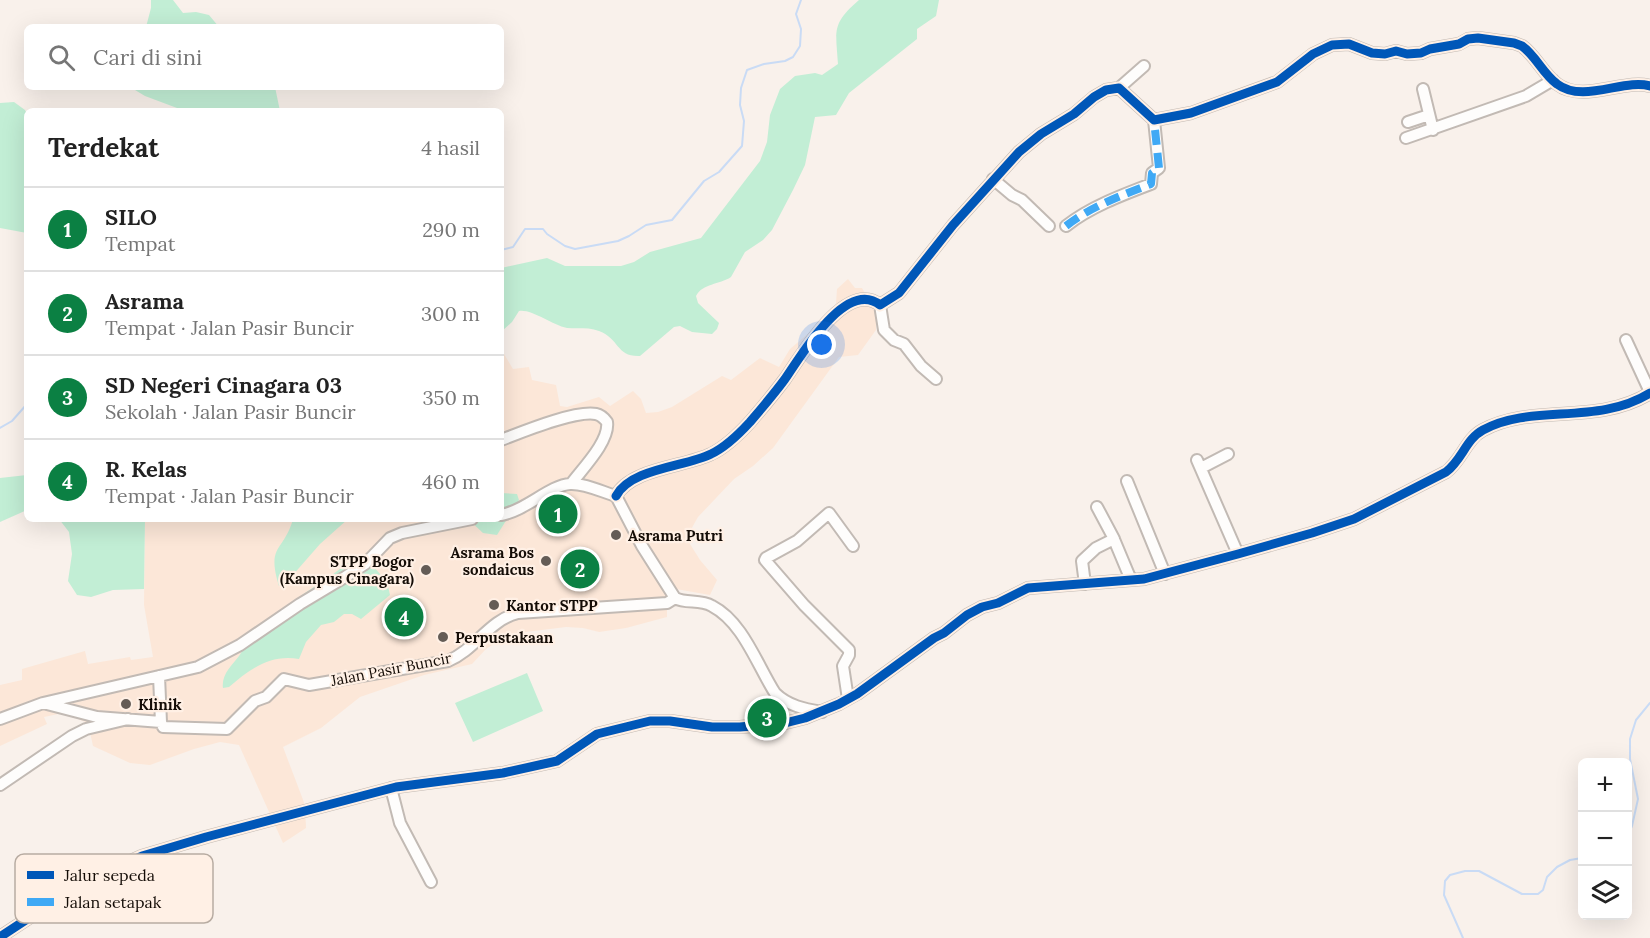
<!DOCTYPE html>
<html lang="id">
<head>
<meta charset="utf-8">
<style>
	body { margin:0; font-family:Lora,serif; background:#f6f6f6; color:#222 }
	.controls { position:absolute; right:18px; bottom:18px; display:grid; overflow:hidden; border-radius:9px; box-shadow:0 6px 24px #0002 }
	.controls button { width:54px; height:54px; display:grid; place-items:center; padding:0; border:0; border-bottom:2px solid #e0e0e0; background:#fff; color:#222; font:30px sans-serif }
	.you { position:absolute; left:822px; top:345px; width:21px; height:21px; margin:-15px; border:4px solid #fff; border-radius:50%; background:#1a73e8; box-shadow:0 0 0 9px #1a73e833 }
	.badge { display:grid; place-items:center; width:39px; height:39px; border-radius:50%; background:#0b8043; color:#fff; font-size:20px; font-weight:700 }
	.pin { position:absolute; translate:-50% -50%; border:3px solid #fff; box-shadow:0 2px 6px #0006 }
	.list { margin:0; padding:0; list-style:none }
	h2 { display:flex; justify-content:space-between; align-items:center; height:78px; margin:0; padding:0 24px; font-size:26px }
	h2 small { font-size:20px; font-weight:400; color:#767676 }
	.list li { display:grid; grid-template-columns:39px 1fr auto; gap:18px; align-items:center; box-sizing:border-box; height:84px; padding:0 24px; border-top:2px solid #e0e0e0 }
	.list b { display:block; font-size:22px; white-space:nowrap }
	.list p { margin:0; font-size:20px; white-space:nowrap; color:#767676 }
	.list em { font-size:20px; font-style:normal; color:#767676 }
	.icon { flex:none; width:33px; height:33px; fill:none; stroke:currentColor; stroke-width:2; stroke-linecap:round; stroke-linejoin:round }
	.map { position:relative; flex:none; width:1650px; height:938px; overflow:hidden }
	.search { position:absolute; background:#fff; box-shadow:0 6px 24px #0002; left:24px; top:24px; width:480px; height:66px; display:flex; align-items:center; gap:15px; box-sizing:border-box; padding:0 21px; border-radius:9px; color:#767676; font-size:22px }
	.panel { position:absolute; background:#fff; box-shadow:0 6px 24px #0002; left:24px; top:108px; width:480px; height:414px; border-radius:9px }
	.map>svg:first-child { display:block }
</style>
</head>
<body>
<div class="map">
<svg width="1650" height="938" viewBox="0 0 1650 938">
	<rect width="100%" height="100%" fill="#f9f1eb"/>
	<path fill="#fce7d8" d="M848,279L855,288H862L876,312V330L858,355L839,357L773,448L753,466L734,479L698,517L689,533L690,544L700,560L717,580L710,595L676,589L667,597V617L626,628L599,632L583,628L566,627L518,633L497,642L486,649L472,664L424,675L360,697L321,728L283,747L305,805L306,828L283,843L239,745L220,742L194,749L150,765L130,763L93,746L88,723L63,713L44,717L47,724L0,746V685L22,680V669L85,651L88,664L130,657L131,660L153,657L144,605L145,519H501V355L504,354L513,369L529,367L532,380L556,385L560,406L567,407L599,397L610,406L633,391L641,399L646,413L658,412L672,407L722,376L731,380L760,358L779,367L790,349L831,314L836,303L837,289Z"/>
	<path fill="#c2eed5" d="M151,0H173L183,13L196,12L209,15L219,27H146L151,8Z
		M859,0H939L936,16L917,29V39L849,93L836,115L815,117L805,165L793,190L772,230L763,240L745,252L731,277C719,285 703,283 696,296L698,303L719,323L717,329L712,334L692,332L680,326L674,327L640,356C616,357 620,339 599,331C589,327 577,329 567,328C552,325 532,309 519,311L512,322L501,332V268L547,258L565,266H621L634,262L650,252L701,238L760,161L767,142L770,115L780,89L795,76L815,73L822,75L838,64C836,31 831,24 859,0Z
		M130,87H275L280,111H185L145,96Z
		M14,102L25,110L27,114V233L0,228V103Z
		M27,475V510L0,522V478Z
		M501,493L517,494L519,500L497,535L483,533L468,519H501Z
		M59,519H145L144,589L113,590L91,597L77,595L68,581L72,554L69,532Z
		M293,519H348L320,544L285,584L279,586C266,544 284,552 293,519Z
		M355,558L367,559L387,582L390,595L361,619L352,614H344L334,622L321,625L306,642L299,659C270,654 250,669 229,687L223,688C221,675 232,665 239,656C243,651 244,645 249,640C278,607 320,585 355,558Z
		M527,673L543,711L473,742L455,703Z"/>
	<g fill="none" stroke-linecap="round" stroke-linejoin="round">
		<path stroke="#c9dbf5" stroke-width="2" d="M501,250L513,247L525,229H543L547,234L565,246L575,249L618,241L629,236L646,225L672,220L704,181L719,172L742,146L744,121L740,105L741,88L747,70L764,64L785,61L793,57L800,46L801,29L796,14L801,0
			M0,428L12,421L27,404
			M1628,835L1632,826L1638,799L1630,759V739L1636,720L1650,703
			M1463,938L1444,895L1445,881L1450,875L1465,871H1479L1522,894H1538L1543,890L1547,877L1557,867L1570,860L1582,858"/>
		<defs>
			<path id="minor" d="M1119,88L1144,66
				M1423,89L1433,130
				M1408,122L1429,115
				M1406,138L1526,96L1553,80
				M993,179L1012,195L1022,200L1049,226
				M1066,226C1090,207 1122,195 1151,184L1152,173L1159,168L1154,120
				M880,305L884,330L894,340L904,344L921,366L936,379
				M1626,340L1650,392
				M501,440C522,432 575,410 596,414C601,415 604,418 607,422C610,441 582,469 571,484
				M1197,460L1238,554
				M1201,468L1228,454
				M1127,481L1165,574
				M616,496C631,468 685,467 711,454C726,447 739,434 750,422C762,408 774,394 785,379C801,356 846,278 880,305L899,293L953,225L1019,152L1041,134L1074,114L1094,97L1106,90L1119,88L1154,120L1191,113L1277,82L1313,54L1332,45L1349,44L1372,53L1385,54L1396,51L1407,54L1421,53L1430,49L1459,44L1468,39L1478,38L1514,43L1522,46C1536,56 1543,74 1557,84C1583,104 1625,78 1650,86
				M1097,507L1113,537L1131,580
				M501,515C525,511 550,485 570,484C585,483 602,492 616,496L642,546L675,598
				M1085,584L1082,561L1096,548L1114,539
				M675,598C686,604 700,599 712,606C743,622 757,665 775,693C788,706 805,709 822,712
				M159,676L161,722L163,727L227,729L255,701L266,697L284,679L309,685L448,661C475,650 489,620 518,613L667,603L675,598
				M848,699L843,666L849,655V650L804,605L765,560L766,558L797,541L829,513L853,546
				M43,703L97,717L161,722
				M0,719L43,703L198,667L240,645L300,604L345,577L365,564L390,538L402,533L472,519
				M0,785L72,736L86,729L128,719
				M391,788L400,823L431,882
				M0,937L82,883L142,856L206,837L396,787L503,773L557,761L597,734L650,721H670L712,727H740L785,723L805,718L839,704L857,694L934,638L944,633L967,615L982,607L998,603L1028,588L1144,579L1238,554L1312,533L1354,519L1446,472C1462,460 1466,439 1483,430C1532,403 1597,426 1650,393"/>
		</defs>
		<use href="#minor" stroke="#c2bab4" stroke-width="14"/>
		<use href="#minor" stroke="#fefdfc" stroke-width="10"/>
		<path stroke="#3fa9f5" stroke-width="8" stroke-dasharray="15 8" stroke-linecap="butt" d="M1066,226C1090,207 1122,195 1151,184L1152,173L1159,168L1154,120"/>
		<defs>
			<path id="cycleway" d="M616,496C631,468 685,467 711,454C726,447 739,434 750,422C762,408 774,394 785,379C801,356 846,278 880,305L899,293L953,225L1019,152L1041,134L1074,114L1094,97L1106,90L1119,88L1154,120L1191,113L1277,82L1313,54L1332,45L1349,44L1372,53L1385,54L1396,51L1407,54L1421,53L1430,49L1459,44L1468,39L1478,38L1514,43L1522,46C1536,56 1543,74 1557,84C1583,104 1625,78 1650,86
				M0,937L82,883L142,856L206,837L396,787L503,773L557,761L597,734L650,721H670L712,727H740L785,723L805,718L839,704L857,694L934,638L944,633L967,615L982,607L998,603L1028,588L1144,579L1238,554L1312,533L1354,519L1446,472C1462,460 1466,439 1483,430C1532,403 1597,426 1650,393"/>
		</defs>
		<use href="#cycleway" stroke="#fff0e5" stroke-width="13"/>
		<use href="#cycleway" stroke="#0057b8" stroke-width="9"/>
	</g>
	<g fill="#645c56" stroke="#fff0e5" stroke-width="2">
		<circle cx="616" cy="535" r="6"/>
		<circle cx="546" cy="561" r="6"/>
		<circle cx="426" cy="570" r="6"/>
		<circle cx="494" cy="605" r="6"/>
		<circle cx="443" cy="637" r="6"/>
		<circle cx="126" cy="704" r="6"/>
	</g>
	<g text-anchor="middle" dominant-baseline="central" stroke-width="4.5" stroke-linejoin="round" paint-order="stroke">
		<g font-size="15" font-weight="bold" fill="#140c06" stroke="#fff0e5" text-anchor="start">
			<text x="628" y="535">Asrama Putri</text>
			<text x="534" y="552" text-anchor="end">Asrama Bos<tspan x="534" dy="17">sondaicus</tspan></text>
			<text x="414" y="561" text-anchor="end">STPP Bogor<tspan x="414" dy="17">(Kampus Cinagara)</tspan></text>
			<text x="506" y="605">Kantor STPP</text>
			<text x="455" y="637">Perpustakaan</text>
			<text x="138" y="704">Klinik</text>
		</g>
		<g font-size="15" fill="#140c06" stroke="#fff0e5">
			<text transform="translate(391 669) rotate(-11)">Jalan Pasir Buncir</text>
		</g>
	</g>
	<rect x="15" y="854" width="198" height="69" rx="9" fill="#fff0e5" stroke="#b8aca2" stroke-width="1.5"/>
	<rect x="27" y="871" width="27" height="8" fill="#0057b8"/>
	<rect x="27" y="898" width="27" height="8" fill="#3fa9f5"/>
	<g font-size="16" fill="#140c06">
		<text x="64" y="881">Jalur sepeda</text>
		<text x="64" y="908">Jalan setapak</text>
	</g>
</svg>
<div class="controls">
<button>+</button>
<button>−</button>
<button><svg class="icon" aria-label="layers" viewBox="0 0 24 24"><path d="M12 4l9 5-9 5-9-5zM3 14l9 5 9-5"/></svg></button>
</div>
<div class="you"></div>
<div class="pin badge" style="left:558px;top:514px">1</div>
<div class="pin badge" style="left:580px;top:569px">2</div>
<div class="pin badge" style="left:767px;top:718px">3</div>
<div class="pin badge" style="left:404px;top:617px">4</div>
<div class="search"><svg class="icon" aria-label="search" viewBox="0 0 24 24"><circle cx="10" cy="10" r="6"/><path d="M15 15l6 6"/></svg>Cari di sini</div>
<section class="panel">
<h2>Terdekat<small>4 hasil</small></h2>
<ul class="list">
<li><span class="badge">1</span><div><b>SILO</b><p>Tempat</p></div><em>290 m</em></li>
<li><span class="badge">2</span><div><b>Asrama</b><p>Tempat · Jalan Pasir Buncir</p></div><em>300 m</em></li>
<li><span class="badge">3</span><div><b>SD Negeri Cinagara 03</b><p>Sekolah · Jalan Pasir Buncir</p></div><em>350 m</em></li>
<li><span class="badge">4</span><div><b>R. Kelas</b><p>Tempat · Jalan Pasir Buncir</p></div><em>460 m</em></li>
</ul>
</section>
</div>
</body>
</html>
